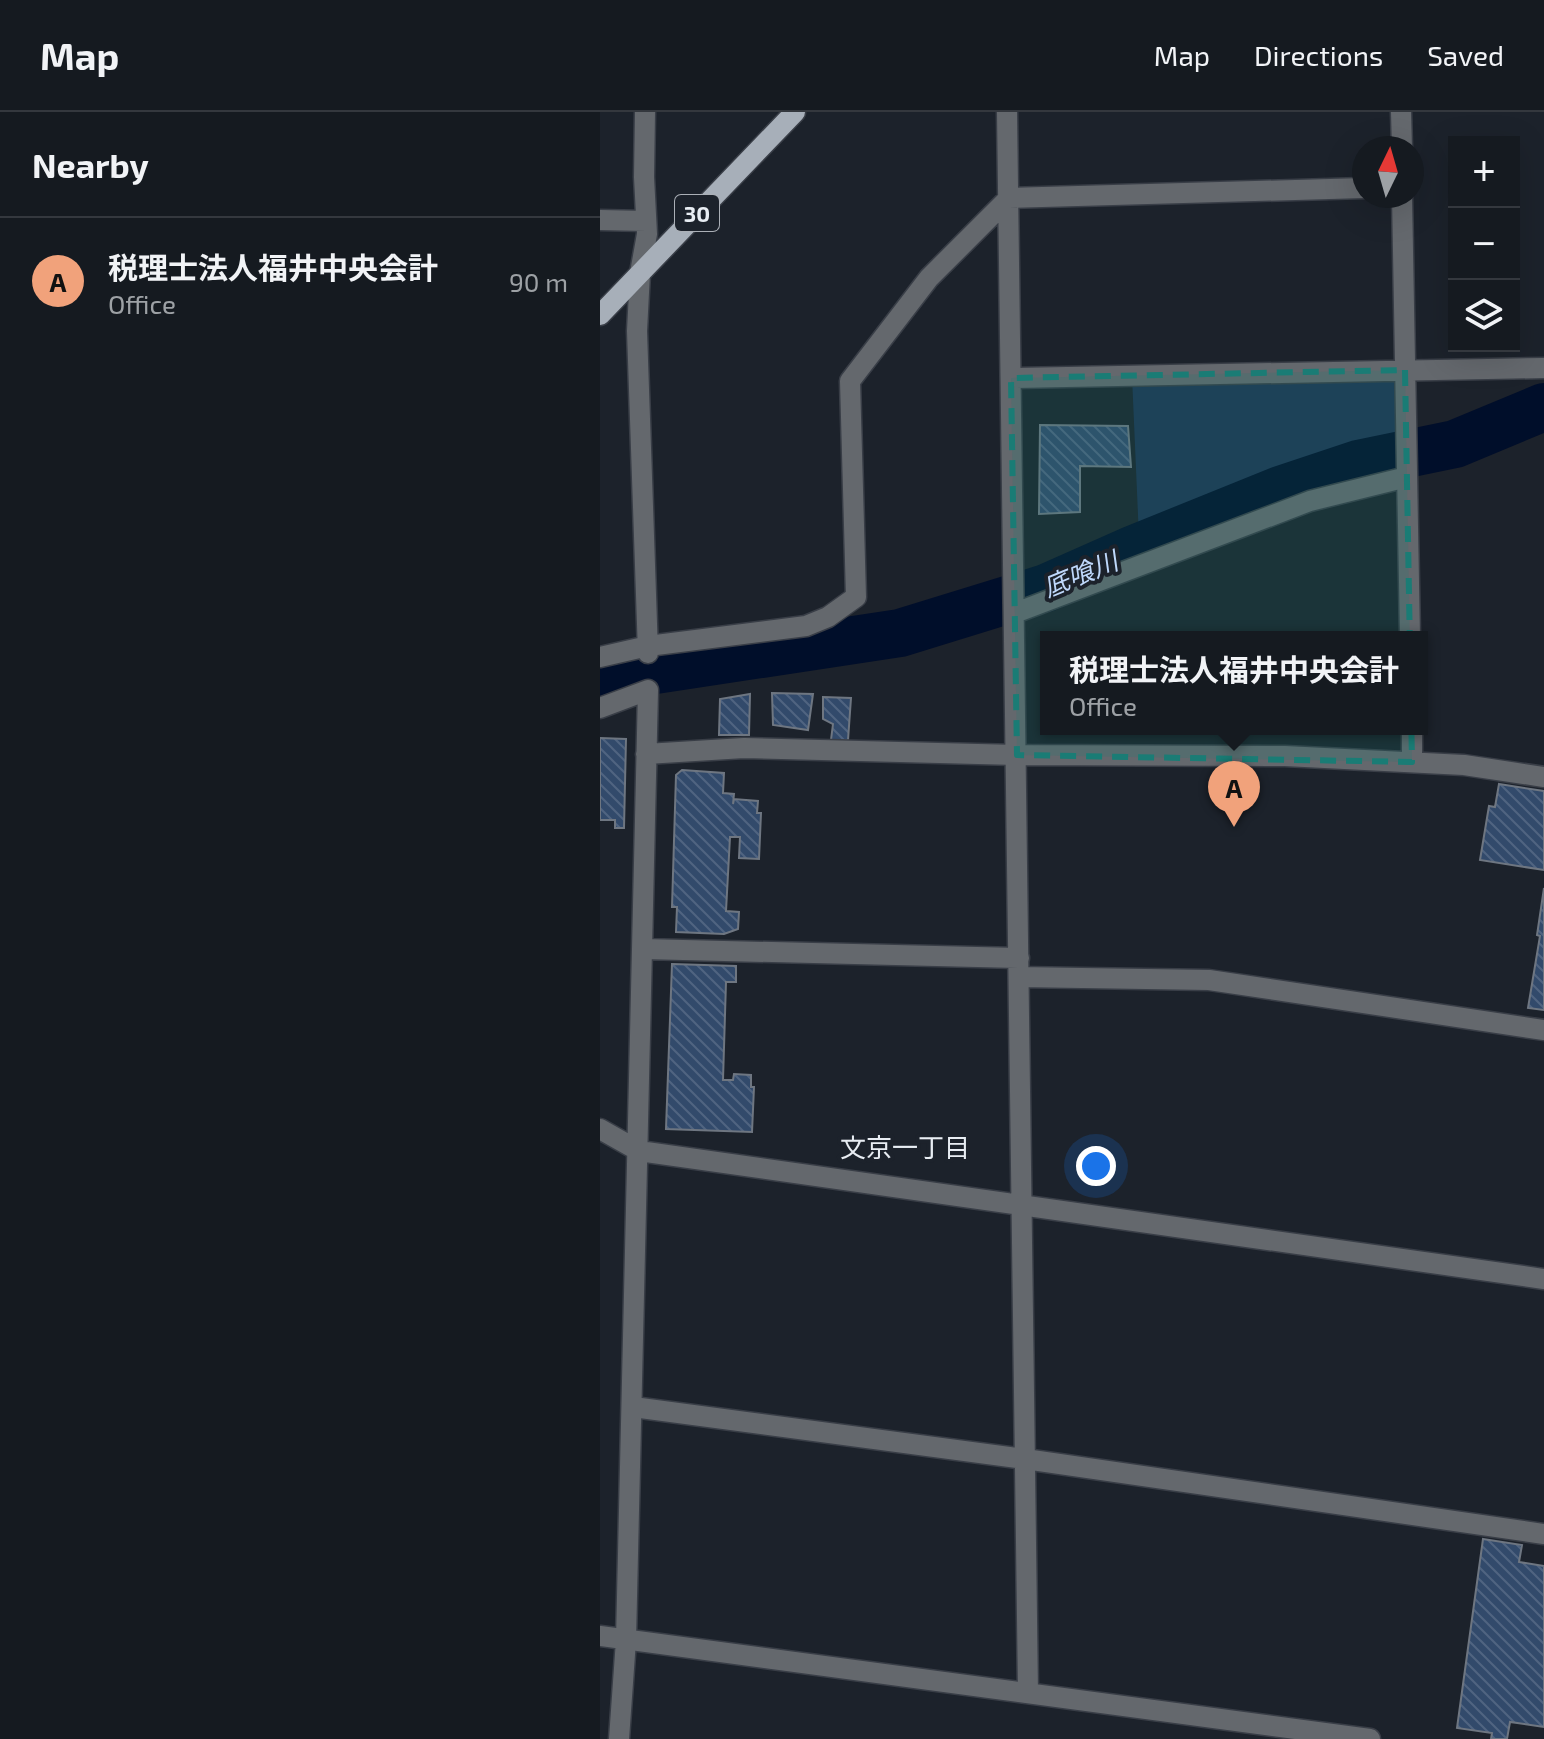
<!DOCTYPE html>
<html lang="en">
<head>
<meta charset="utf-8">
<style>
	body { margin:0; font-family:"Exo 2","Noto Sans JP",sans-serif; background:#1e2329; color:#f1f3f6 }
	.controls { position:absolute; right:24px; top:24px; display:grid; overflow:hidden; border-radius:0px; box-shadow:0 8px 32px #0002 }
	.controls button { width:72px; height:72px; display:grid; place-items:center; padding:0; border:0; border-bottom:2px solid #34383e; background:#151a20; color:#f1f3f6; font:40px sans-serif }
	.compass { position:absolute; left:752px; top:24px; width:72px; height:72px; border-radius:50%; background:#151a20; box-shadow:0 8px 32px #0002; rotate:5deg }
	.you { position:absolute; left:496px; top:1054px; width:28px; height:28px; margin:-20px; border:6px solid #fff; border-radius:50%; background:#1a73e8; box-shadow:0 0 0 12px #1a73e833 }
	.badge { display:grid; place-items:center; width:52px; height:52px; border-radius:50%; background:#f1a27b; color:#111; font-size:26px; font-weight:700 }
	.pin { position:absolute; translate:-50% -66px; filter:drop-shadow(0 2px 4px #0008) }
	.pin::after { content:''; position:absolute; top:42px; width:28px; height:24px; background:inherit; clip-path:polygon(0 0,100% 0,50% 100%) }
	.popup { position:absolute; left:440px; top:519px; width:388px; height:104px; box-sizing:border-box; display:grid; place-content:center; border-radius:0px; background:#151a20; filter:drop-shadow(0 2px 6px #0005); font-size:26px; white-space:nowrap; color:#9da1a5 }
	.popup b { font-size:30px; color:#f1f3f6 }
	.popup::after { content:''; position:absolute; left:50%; top:100%; margin-left:-16px; border:16px solid transparent; border-top-color:#151a20 }
	.list { margin:0; padding:0; list-style:none }
	h2 { display:flex; justify-content:space-between; align-items:center; height:104px; margin:0; padding:0 32px; font-size:34px }
	h2 small { font-size:26px; font-weight:400; color:#9da1a5 }
	.list li { display:grid; grid-template-columns:52px 1fr auto; gap:24px; align-items:center; box-sizing:border-box; height:128px; padding:0 32px; border-top:2px solid #34383e }
	.list b { display:block; font-size:30px; white-space:nowrap }
	.list p { margin:0; font-size:26px; white-space:nowrap; color:#9da1a5 }
	.list em { font-size:26px; font-style:normal; color:#9da1a5 }
	.icon { flex:none; width:44px; height:44px; fill:none; stroke:currentColor; stroke-width:2; stroke-linecap:round; stroke-linejoin:round }
	.map { position:relative; flex:none; width:944px; height:1627px; overflow:hidden }
	header { display:flex; align-items:center; gap:48px; box-sizing:border-box; height:112px; padding:0 40px; background:#151a20; border-bottom:2px solid #34383e }
	header strong { font-size:38px }
	nav { display:flex; gap:44px; margin-inline-start:auto; font-size:28px }
	main { display:flex }
	aside { flex:1; background:#151a20 }
	.map>svg:first-child { display:block }
</style>
</head>
<body>
<header>
<strong>Map</strong>
<nav><a>Map</a><a>Directions</a><a>Saved</a></nav>
</header>
<main>
<aside>
<h2>Nearby<small></small></h2>
<ul class="list">
<li><span class="badge">A</span><div><b>税理士法人福井中央会計</b><p>Office</p></div><em>90 m</em></li>
</ul>
</aside>
<div class="map">
<svg width="944" height="1627" viewBox="0 0 944 1627">
	<defs>
		<pattern id="building-back-hatch" width="6" height="6" patternUnits="userSpaceOnUse" patternTransform="scale(2)"><rect width="6" height="6" fill="#324a6b"/><path d="M-1 5l2 2M0 0l6 6M5-1l2 2" fill="none" stroke="#506481"/></pattern>
	</defs>
	<rect width="100%" height="100%" fill="#1c222b"/>
	<path fill="#1e3452" d="M805,258L807,338L539,426L532,264Z"/>
	<g fill="none" stroke-linecap="round" stroke-linejoin="round">
		<path stroke="#000e2a" stroke-width="48" d="M0,569L29,562L300,521L446,476L534,437L680,378L758,352L855,332L944,295"/>
	</g>
	<path fill="url(#building-back-hatch)" stroke="#6e7681" stroke-width="2" d="M440,313L528,314L531,355L480,354V400L439,402Z
		M172,581L213,582L208,618L173,613Z
		M150,582L149,623H119L120,587Z
		M223,585L251,586L248,628H231L233,612L223,607Z
		M0,626L26,627L24,716H15V708H0Z
		M82,658L124,661L123,681L134,682L133,692L134,687L158,689L157,701H161L159,747L139,746L140,725H130L126,799L139,800L138,817L124,822L76,820L77,795H72L76,663Z
		M899,672L944,679V758L880,748L889,694L895,695Z
		M944,776V898L928,896L940,824L937,823Z
		M72,852L136,854V870H126L123,968H133L134,962L151,963V975H154L152,1020L66,1017Z
		M883,1427L922,1433L919,1450L944,1454V1615L910,1610L907,1627H891L892,1621L857,1616Z"/>
	<g fill="none" stroke-linecap="round" stroke-linejoin="round">
		<defs>
			<path id="minor" d="M45,0L44,65L47,122L40,161L37,219L48,541
				M407,0L428,1581
				M801,0L802,36
				M802,84L810,525
				M0,108L46,109
				M411,266L944,256
				M415,501L710,389L807,365
				M0,545L48,534L206,514L228,505L256,485L250,269L329,166L409,86L764,76
				M0,596L48,578L26,1528L19,1627
				M812,617V650
				M46,642L144,636L417,643L685,644L864,653L944,665
				M43,837L419,846
				M419,865L609,868L944,918
				M0,1017L39,1039L944,1167
				M33,1295L425,1347L944,1422
				M0,1524L770,1627"/>
			<path id="major" d="M0,203L195,0"/>
		</defs>
		<use href="#minor" stroke="#393e47" stroke-width="23"/>
		<use href="#major" stroke="#393e47" stroke-width="23"/>
		<use href="#minor" stroke="#64686d" stroke-width="20"/>
		<use href="#major" stroke="#a7afb9" stroke-width="20"/>
	</g>
	<path fill="#1a7c75" fill-opacity="0.2" stroke="#1a7c75" stroke-width="6" stroke-dasharray="16 10" stroke-linejoin="round" d="M805,258L812,650L417,643L411,266Z"/>
	<g text-anchor="middle" dominant-baseline="central" stroke-width="8" stroke-linejoin="round" paint-order="stroke">
		<rect fill="#1c222b" stroke="#abb0b7" stroke-width="2" x="75" y="83" width="44" height="36" rx="6"/>
		<g font-size="22" font-weight="bold" fill="#e8edf3">
			<text x="97" y="101">30</text>
		</g>
		<g font-size="26" font-style="italic" fill="#bfd8fb" stroke="#1c222b">
			<text transform="translate(480 461) rotate(-22)">底喰川</text>
		</g>
		<g font-size="26" fill="#e8edf3" stroke="#1c222b">
			<text x="305" y="1034">文京一丁目</text>
		</g>
	</g>
</svg>
<div class="controls">
<button>+</button>
<button>−</button>
<button><svg class="icon" aria-label="layers" viewBox="0 0 24 24"><path d="M12 4l9 5-9 5-9-5zM3 14l9 5 9-5"/></svg></button>
</div>
<svg class="compass" viewBox="-18 -18 36 36"><path d="M0-13l5 13h-10z" fill="#e53935"/><path d="M0 13l5-13h-10z" fill="#9da1a5"/></svg>
<div class="you"></div>
<div class="pin badge" style="left:634px;top:715px">A</div>
<div class="popup"><b>税理士法人福井中央会計</b>Office</div>
</div>
</main>
</body>
</html>
